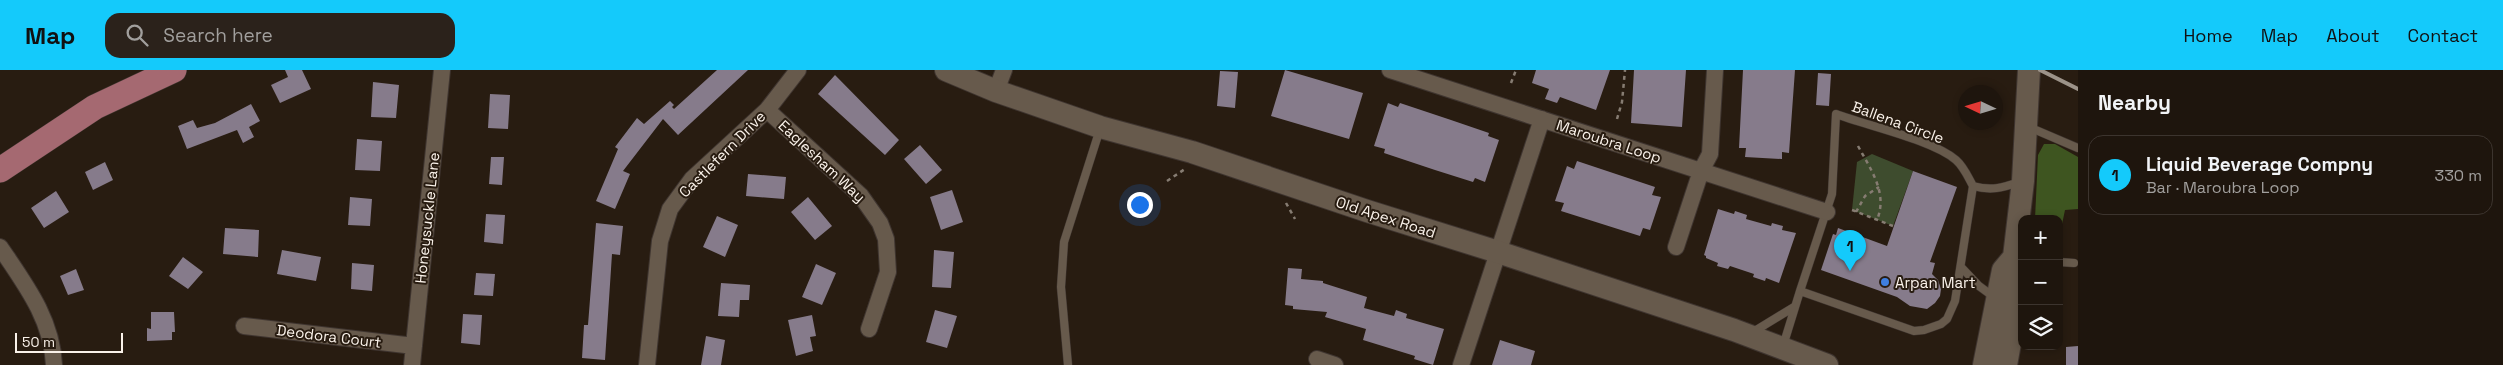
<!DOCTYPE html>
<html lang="en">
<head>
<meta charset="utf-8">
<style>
	body { margin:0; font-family:"Space Grotesk",sans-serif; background:#2b221b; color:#f1f3f6 }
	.controls { position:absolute; right:15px; bottom:15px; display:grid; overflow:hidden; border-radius:10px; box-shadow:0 2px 8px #0003 }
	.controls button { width:45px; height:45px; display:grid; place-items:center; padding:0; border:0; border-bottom:1px solid #3c342e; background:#1e150d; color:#f1f3f6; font:25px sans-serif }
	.compass { position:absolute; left:1958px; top:15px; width:45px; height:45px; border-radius:50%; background:#1e150d; box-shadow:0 2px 8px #0003; rotate:274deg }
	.scale { position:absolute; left:15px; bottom:12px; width:108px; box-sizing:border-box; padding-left:5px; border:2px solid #faf2ea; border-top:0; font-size:14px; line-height:18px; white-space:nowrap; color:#faf2ea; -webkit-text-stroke:4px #281c11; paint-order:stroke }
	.you { position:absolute; left:1139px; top:134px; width:18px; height:18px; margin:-12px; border:4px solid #fff; border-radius:50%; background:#1a73e8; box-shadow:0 0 0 8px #1a73e833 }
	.badge { display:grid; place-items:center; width:32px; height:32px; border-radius:50%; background:#14cafb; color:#111; font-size:16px; font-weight:700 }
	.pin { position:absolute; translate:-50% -41px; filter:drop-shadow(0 1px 2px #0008) }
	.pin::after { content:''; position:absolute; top:26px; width:18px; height:15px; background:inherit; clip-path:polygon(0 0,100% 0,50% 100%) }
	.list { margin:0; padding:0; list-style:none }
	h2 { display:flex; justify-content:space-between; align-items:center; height:65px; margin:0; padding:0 20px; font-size:21px }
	h2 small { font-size:16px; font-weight:400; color:#a19f9d }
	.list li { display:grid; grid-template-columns:32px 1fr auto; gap:15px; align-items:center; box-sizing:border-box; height:80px; margin:0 10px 10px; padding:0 10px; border:1px solid #3c342e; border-radius:15px }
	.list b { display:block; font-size:19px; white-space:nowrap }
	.list p { margin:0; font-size:16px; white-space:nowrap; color:#a19f9d }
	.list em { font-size:16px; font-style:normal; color:#a19f9d }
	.icon { flex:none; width:28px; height:28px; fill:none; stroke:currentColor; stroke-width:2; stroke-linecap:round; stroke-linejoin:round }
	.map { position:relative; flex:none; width:2078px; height:295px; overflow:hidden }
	header { display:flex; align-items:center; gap:30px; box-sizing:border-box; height:70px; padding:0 25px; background:#14cafb; color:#111 }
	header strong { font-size:24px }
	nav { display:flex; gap:28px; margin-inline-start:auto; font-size:18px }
	.search { width:350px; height:45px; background:#2b221b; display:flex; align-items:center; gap:12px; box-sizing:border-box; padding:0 18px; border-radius:15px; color:#a19f9d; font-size:19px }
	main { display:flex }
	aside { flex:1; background:#1e150d }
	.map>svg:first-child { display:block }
</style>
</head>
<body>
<header>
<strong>Map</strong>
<div class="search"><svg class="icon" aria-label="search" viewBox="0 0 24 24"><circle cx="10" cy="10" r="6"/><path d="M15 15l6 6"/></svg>Search here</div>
<nav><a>Home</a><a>Map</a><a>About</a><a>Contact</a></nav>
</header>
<main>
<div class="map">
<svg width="2078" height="295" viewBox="0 0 2078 295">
	<rect width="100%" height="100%" fill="#281c11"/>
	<path fill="#3e4c2e" d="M1872,84L1913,101L1893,156L1852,140L1857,92Z"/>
	<path fill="#3e5520" d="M2044,74H2055L2078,87V139L2065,140L2059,169V149H2035L2038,85Z"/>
	<path fill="#867b8b" d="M285,0H302L311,19L280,33L271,15L288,7Z
		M717,0H748L678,65L663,49L623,101L630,104L615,139L596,131L618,79L615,77L637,48L644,54L670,31L674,35L672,37L674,39Z
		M1285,0L1363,23L1349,69L1271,46Z
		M1536,0H1610L1596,40L1560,27L1557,33L1545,29L1549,19L1532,13Z
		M1634,0H1686L1682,57L1631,53Z
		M1743,0H1795L1789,83L1782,82V89L1745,87L1746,78H1739Z
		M1220,1L1238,2L1235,38L1217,36Z
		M1818,3L1831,4L1829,36L1816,35Z
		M835,5L899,70L885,85L818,24Z
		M373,12L399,15L396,48L371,47Z
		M490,24L510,25L508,59L488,58Z
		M1388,33L1398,37L1400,33L1451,50L1489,63L1488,66L1499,70L1485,112L1475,108L1473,112L1435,100L1384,83L1385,79L1374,76Z
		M251,34L260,51L249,57L254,67L243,73L237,60L187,79L178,56L193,50L197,58L215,53Z
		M357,69L382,71L380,101L355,100Z
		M920,75L942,100L926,114L904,89Z
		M491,87H504L502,115L489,114Z
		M1577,91L1655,117L1652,125L1661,127L1650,160L1643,158L1640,166L1561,141L1564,133L1555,131L1567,96L1574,99Z
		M105,92L113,110L93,120L85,102Z
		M1913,101L1957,117L1930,192L1935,193L1932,204L1938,210L1941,219L1940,226L1935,233L1927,239L1910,236L1897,227L1821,200L1833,164L1836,165L1838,158L1887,176Z
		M748,104L786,107L784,129L746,126Z
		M952,120L963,152L941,160L930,127Z
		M56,121L69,142L44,158L31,138Z
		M350,127L372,129L370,156L348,155Z
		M808,127L832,156L815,170L791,142Z
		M1718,139L1734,144L1735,141L1747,145L1746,149L1771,156L1772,153L1783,156L1782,160L1796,163L1779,213L1766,208L1765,211L1753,207L1754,204L1730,196L1728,199L1717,196L1718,193L1706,188V186L1704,185Z
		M486,144L505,145L503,174L484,172Z
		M717,146L738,155L725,187L703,177Z
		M596,153L623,156L620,185L612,184L605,290L582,288L584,255H588Z
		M225,158L259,160L258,187L223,184Z
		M282,180L321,187L316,211L277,204Z
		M934,180L954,182L951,218L932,217Z
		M183,187L203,202L188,219L169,206Z
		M352,193L374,195L372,221L351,219Z
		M816,194L836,203L822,235L802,227Z
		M1288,198L1302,199L1301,209L1323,211V213L1367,227L1364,238L1394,246L1396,240L1407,244L1406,248L1444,259L1433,295L1414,289L1415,286L1363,270L1366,259L1325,247L1327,242L1293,239V236L1285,235Z
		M76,199L84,220L68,225L60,206Z
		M476,203L495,204L493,226L474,225Z
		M721,213L750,215L749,230H740L739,247L718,246Z
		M935,240L957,246L947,278L926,272Z
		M151,242H174L175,262H172V270L147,271V258L151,259Z
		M463,244L482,245L480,275L461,273Z
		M812,245L816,266L810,267L813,281L796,286L788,250Z
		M706,266L725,270L721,295H701Z
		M1500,270L1535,281L1531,295H1492Z
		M2078,276V295H2066V277Z"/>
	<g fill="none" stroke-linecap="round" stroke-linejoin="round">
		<defs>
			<path id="lane" d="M1836,44C1868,56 1933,70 1956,90C1964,97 1968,107 1973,116L1955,231L1947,249L1941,254L1924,260L1914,261L1800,221L1832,124Z
				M2029,57L2078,78
				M1973,116C1991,121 2002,118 2019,112
				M2059,192L2074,193
				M1961,197L1979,216L1994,227
				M1753,262L1794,237
				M1783,276L1800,221
				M1068,295L1061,217L1064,172L1100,59"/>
			<path id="street" d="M1390,0L1827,142
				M996,21L1004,0
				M767,40L861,126L880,153L886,169L888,202L869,259
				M0,177C25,214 52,249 54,295
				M1676,177L1701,101L1710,84L1715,0
				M244,256L414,276
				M1317,289L1335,295
				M412,295L442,0
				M647,295L660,171L670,139L692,109L767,40L798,0
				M1461,295L1542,49"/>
			<path id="secondary" d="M946,0L996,21L1100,57L1192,82L1367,141L1498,182L1734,260L1827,295
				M2022,204L2014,187L2023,111L2029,0
				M1984,295L2003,200L2014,187
				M2006,295L2022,207"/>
			<path id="primary" d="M0,100L95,37L174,0"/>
		</defs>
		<use href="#lane" stroke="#3f3530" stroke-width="9"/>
		<use href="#street" stroke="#3f3530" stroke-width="18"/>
		<use href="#secondary" stroke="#3f3530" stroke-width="24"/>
		<use href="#primary" stroke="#3f3530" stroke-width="26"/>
		<path stroke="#867c72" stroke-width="2.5" stroke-dasharray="4 4" stroke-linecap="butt" d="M1511,13L1516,0
			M1617,49L1622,32L1625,0
			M1858,76C1871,100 1888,123 1877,150
			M1167,111L1185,99
			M1286,133L1295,149
			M1852,140L1893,156
			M1856,142L1865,126L1879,117"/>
		<use href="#lane" stroke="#675a4c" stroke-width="8"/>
		<use href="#street" stroke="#675a4c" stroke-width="16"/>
		<use href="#secondary" stroke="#675a4c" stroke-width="22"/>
		<use href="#primary" stroke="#a56971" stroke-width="25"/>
		<path stroke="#9c9389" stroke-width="4" d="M2040,0L2078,19"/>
	</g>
	<circle fill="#3f7fe0" stroke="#281c11" stroke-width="2" cx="1885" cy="212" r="5"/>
	<g text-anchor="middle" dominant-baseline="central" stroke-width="4" stroke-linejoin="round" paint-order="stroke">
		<g font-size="15" fill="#faf2ea" stroke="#281c11">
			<text transform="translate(1898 52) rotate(20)">Ballena Circle</text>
			<text transform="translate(1609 71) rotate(18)">Maroubra Loop</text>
			<text transform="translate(722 84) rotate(-45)">Castlefern Drive</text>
			<text transform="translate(822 91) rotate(43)">Eaglesham Way</text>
			<text transform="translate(1386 147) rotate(18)">Old Apex Road</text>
			<text transform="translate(427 148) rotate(-84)">Honeysuckle Lane</text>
			<text transform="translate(329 266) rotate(7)">Deodora Court</text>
		</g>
		<g font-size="15" fill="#faf2ea" stroke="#281c11" text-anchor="start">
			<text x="1895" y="212">Arpan Mart</text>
		</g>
	</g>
</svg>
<div class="controls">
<button>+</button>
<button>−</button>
<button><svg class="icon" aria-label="layers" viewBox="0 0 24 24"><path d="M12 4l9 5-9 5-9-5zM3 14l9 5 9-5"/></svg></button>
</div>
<svg class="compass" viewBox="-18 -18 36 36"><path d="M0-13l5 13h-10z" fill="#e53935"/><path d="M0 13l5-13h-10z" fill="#a19f9d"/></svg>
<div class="scale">50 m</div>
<div class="you"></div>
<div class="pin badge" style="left:1850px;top:201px">1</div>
</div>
<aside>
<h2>Nearby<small></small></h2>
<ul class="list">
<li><span class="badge">1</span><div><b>Liquid Beverage Compny</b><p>Bar · Maroubra Loop</p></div><em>330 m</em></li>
</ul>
</aside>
</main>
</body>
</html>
